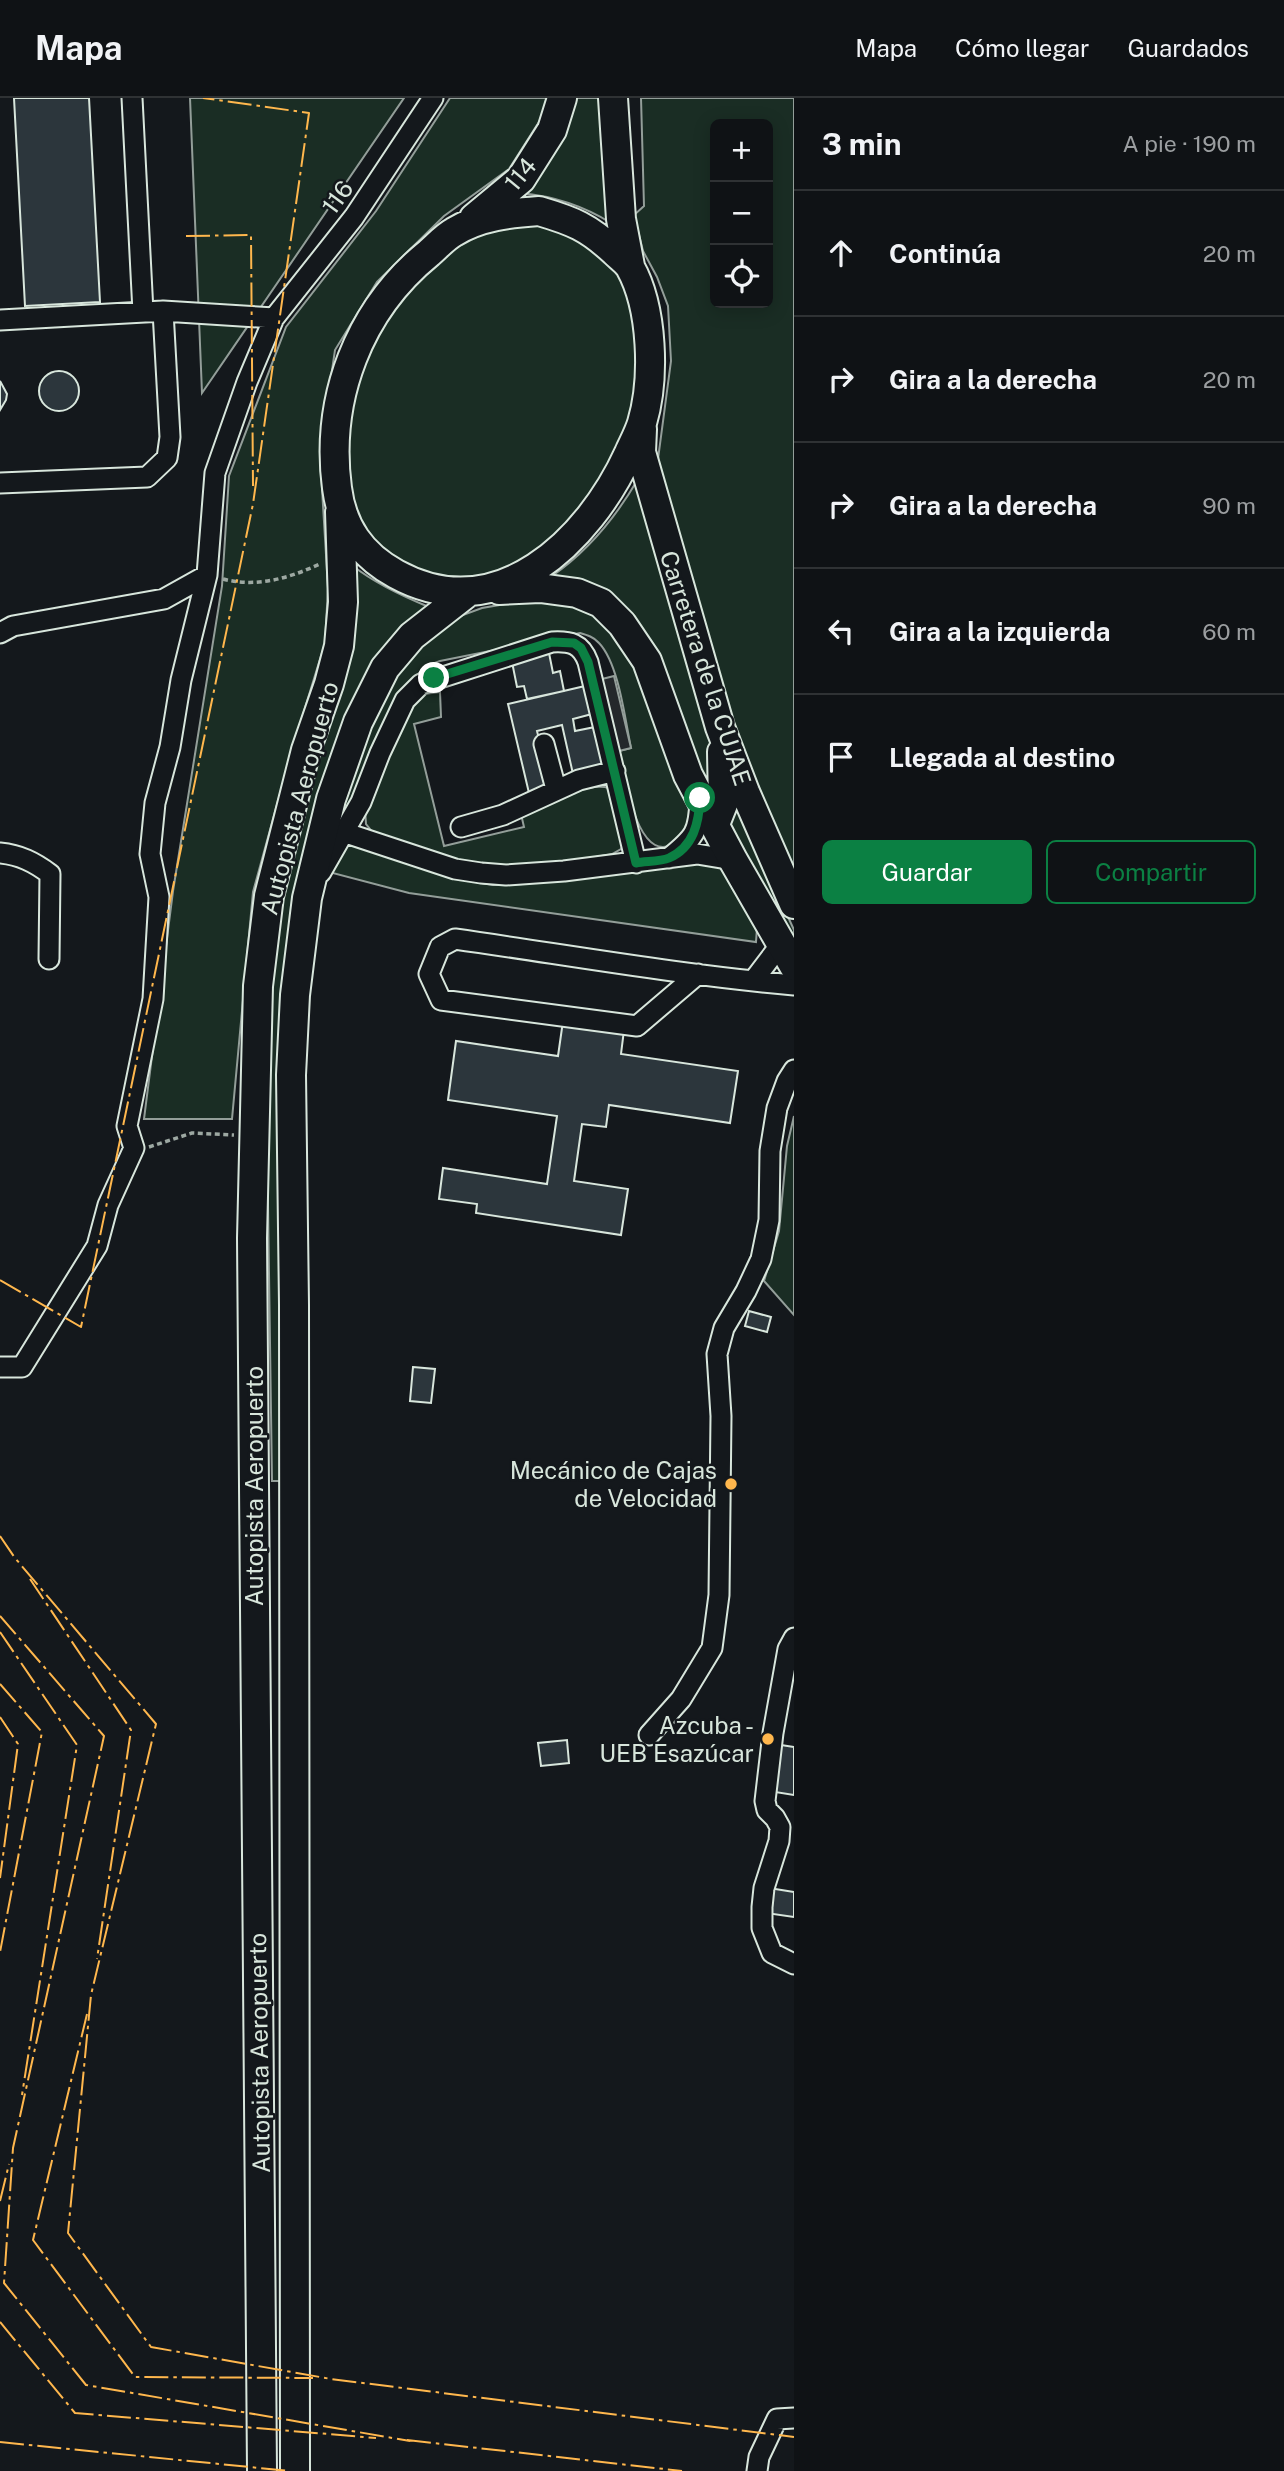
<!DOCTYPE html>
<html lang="es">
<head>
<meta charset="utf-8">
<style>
	body { margin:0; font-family:"Public Sans",sans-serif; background:#1d2022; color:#f1f3f6 }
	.controls { position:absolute; right:21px; top:21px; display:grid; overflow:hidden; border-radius:10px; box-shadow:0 4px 18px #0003 }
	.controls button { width:63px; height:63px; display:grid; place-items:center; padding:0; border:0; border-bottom:2px solid #2f3234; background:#0f1215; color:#f1f3f6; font:35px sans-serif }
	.stop { position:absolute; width:21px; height:21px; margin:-16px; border:5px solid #0b8043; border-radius:50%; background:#fff }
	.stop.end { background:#0b8043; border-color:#fff; box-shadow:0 2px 7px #0008 }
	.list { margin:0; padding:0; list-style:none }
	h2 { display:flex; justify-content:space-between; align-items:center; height:91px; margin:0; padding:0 28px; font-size:30px }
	h2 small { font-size:23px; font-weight:400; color:#9b9ea0 }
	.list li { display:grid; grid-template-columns:46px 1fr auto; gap:21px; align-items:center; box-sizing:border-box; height:126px; padding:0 28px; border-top:2px solid #2f3234 }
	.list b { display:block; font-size:26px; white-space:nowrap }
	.list em { font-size:23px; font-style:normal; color:#9b9ea0 }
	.actions { display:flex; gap:14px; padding:21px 28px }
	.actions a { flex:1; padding:16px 0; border:2px solid #0b8043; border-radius:10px; text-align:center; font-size:24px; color:#0b8043 }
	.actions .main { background:#0b8043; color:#fff }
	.icon { flex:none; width:38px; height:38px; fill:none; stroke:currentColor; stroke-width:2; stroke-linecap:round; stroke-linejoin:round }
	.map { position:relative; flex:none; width:794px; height:2373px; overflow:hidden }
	header { display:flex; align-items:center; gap:42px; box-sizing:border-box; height:98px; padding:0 35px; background:#0f1215; border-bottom:2px solid #2f3234 }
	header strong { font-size:33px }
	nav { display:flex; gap:38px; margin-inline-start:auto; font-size:24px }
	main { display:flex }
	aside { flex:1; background:#0f1215 }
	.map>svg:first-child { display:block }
</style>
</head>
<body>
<header>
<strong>Mapa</strong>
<nav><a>Mapa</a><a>Cómo llegar</a><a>Guardados</a></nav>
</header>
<main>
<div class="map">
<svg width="794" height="2373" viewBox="0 0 794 2373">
	<rect width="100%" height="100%" fill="#14181c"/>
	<path fill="#1a2d24" stroke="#939e99" stroke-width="2" fill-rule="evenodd" d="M190,0H404L202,295Z
		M450,0H547L544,16L509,71L444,118L377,184L335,252L324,326L321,374L328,490L325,545L292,652L253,794L232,1021H144L173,793L222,488L229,378L286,229L376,113Z
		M573,0H605L611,125C582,107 554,98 520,95Z
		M641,0H794V780L738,649L660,388L658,361L671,263L668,208L657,179L643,153L634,117L644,108ZM715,26H768V205H715Z
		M521,124L550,127L590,144L625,183L639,234L634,315L585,412L511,474L456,483L398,467L371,445L345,389L343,329L371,244L415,176L485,129Z
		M638,381L701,600L720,691L714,711L652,561L552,478C588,453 616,419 638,381Z
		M353,468C376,486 402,498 429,509L317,719L281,1383H272L266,968L270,891L278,812Z
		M528,502L587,509L635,560L692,704C692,724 690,727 677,743C673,748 669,749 663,749C635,749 623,675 619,653L631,650C625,622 619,566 599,545C594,539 587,537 580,535L440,563C423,568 416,578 406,591L331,751L347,673L383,586L441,525L482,510Z
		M440,594L441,619L414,626L444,748L524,729L521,716C543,707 586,683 609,690L623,746L621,751L612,756C559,766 503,778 451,763C425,756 399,745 374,736L366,726L365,711L407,611L424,596Z
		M735,702L794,832V849L729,736Z
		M362,745L453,780L493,787L523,786L659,764L721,766L757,830L756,844L409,795L325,773L347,746Z
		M794,1018V1217L764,1183L779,1133L787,1048Z"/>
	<path fill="#24282b" stroke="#939e99" stroke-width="2" d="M614,578L631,650L619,653L602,581Z"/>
	<path fill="#2c363c" stroke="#d8e6dc" stroke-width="2" d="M14,0H89L100,204L25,208Z
		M39 293a20 20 0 1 1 40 0a20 20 0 1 1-40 0Z
		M0,283L7,296L6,302L0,312Z
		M548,550L553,575L560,573L564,593L527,601L524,588L517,589L511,559Z
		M585,588L592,616L573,621L575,633L595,629L604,669L573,676L562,627L537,633L551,690L529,695L508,606Z
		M563,923L624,932L621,956L738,973L730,1025L609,1007L606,1029L582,1026L574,1083L628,1091L621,1137L476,1115L477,1106L439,1101L443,1070L547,1086L557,1018L448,1002L456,943L558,958Z
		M749,1213L771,1219L767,1234L745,1228Z
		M413,1269L435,1271L431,1305L410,1303Z
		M567,1642L569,1665L541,1668L538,1645Z
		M781,1647L794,1649V1697L775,1694Z
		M769,1790L794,1794V1819L766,1815Z"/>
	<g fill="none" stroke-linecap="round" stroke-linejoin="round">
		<defs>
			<path id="minor" d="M132,0L143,214
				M0,222L163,213L274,220
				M0,385L147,379L167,360L170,339L163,213
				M0,535L13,528L164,501L207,477
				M544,646L556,691
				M461,729L503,717L579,682L615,673
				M343,734L455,771L481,775L506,777L564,773L697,756L733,762
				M0,755C20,757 34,764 50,776L49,861
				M669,760C695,739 699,734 700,701
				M321,774L361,704L380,655L405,602L421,586L552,544C570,543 581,545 588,564L636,765
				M698,876L637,928L441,902L429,876L440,849L455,841C568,857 681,877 794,887
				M753,883L781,846
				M0,1269H22L97,1148L108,1107L134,1050L127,1028L153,901L159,799L150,756L155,705L170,649L181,582L207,477L215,375L247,284L274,220L354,119L433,0
				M794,1540L788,1551L773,1635L765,1703L767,1712L775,1720L780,1729L779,1743L764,1790L762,1809V1830L772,1855L794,1866
				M649,1637L681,1601L712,1550L719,1497L721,1318L717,1256L724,1230L746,1193L761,1161L769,1122L770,1053L777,1010L787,983L794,972
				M757,2373L759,2359L777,2321L794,2320"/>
			<path id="highway" d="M613,0L621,121L630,168
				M539,113C573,123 588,129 615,154C620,159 627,164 630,169C653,210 655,281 642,325C639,335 633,346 629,355C589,443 498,532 396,476C361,457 342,429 337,390C325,300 359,212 429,155C437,148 445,139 454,134C480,118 510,115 539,113Z
				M474,120L521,81L552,32L562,0
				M642,331L641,354L720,629L745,694L794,806
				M499,492L540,490L577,495L601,505L622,526L647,563L688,677L733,762L794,868
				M715,726L723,706L722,654
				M262,2373L252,1140L258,888L269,798L306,652L329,586L339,548L343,504L340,414
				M295,2373L294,1207L291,977L295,897L307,800L331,701L358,624L385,570L412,538L467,495"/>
		</defs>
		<use href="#minor" stroke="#d8e6dc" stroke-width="23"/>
		<use href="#highway" stroke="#d8e6dc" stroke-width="32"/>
		<path stroke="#9da8a2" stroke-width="3.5" stroke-dasharray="5 3.5" stroke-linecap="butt" d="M223,481C257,490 289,480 320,466
			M149,1049L192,1035L234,1037"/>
		<use href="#minor" stroke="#14181c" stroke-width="19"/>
		<use href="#highway" stroke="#14181c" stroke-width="28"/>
		<path stroke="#ffb74d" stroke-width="2" stroke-dasharray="24 5 3.5 5" stroke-linecap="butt" d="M186,138L251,137L253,388
			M0,1182L81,1229L253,406L309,15L203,0
			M0,1438L15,1460L156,1626L91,1897L68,2135L151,2249L331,2281L794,2339
			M30,1481L131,1632L97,1861
			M0,1518L104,1638L13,2050L4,2185L86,2287L410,2343
			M0,1534L77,1647L22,1997
			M0,1586L42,1634L0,1854
			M0,1619L18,1646L0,1780
			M87,1916L33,2142L135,2279L313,2280
			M0,2103L9,2066
			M0,2224L75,2315L376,2340
			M407,2342L682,2373
			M0,2344L289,2373"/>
	</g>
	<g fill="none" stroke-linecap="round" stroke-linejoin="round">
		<path stroke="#0b8043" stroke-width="9" d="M434,580L552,544L574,545L581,550L588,564L636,765C645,763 660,764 669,760C694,749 699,724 700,700"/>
	</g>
	<g fill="#ffb74d" stroke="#14181c" stroke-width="2.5">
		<circle cx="731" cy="1386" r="7"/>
		<circle cx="768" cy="1641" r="7"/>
	</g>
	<g text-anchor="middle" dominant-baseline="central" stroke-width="5" stroke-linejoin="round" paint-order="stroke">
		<g font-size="24" fill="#d8e6dc" stroke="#14181c">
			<text transform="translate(520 76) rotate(-50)">114</text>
			<text transform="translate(337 99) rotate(-54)">116</text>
			<text transform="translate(706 570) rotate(72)">Carretera de la CUJAE</text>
			<text transform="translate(299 700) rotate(-75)">Autopista Aeropuerto</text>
			<text transform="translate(254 1388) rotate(-90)">Autopista Aeropuerto</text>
			<text transform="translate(259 1955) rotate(-91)">Autopista Aeropuerto</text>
		</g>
		<g font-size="24" fill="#d8e6dc" stroke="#14181c" text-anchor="end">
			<text x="717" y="1372">Mecánico de Cajas<tspan x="717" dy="28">de Velocidad</tspan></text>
			<text x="754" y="1627">Azcuba -<tspan x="754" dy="28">UEB Esazúcar</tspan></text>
		</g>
	</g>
</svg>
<div class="controls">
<button>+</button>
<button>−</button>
<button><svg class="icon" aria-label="locate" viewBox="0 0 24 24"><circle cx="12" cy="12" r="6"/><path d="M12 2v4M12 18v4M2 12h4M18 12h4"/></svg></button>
</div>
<div class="stop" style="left:700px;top:700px"></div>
<div class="stop end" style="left:434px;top:580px"></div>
</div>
<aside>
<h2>3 min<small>A pie · 190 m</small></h2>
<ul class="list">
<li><svg class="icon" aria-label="ahead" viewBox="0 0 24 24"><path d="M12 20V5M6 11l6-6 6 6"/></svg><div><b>Continúa</b></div><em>20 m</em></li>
<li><svg class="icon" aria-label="right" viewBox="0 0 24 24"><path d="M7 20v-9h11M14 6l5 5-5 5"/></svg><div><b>Gira a la derecha</b></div><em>20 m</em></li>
<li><svg class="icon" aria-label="right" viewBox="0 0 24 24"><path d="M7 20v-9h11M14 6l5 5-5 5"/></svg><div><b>Gira a la derecha</b></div><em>90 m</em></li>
<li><svg class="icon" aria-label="left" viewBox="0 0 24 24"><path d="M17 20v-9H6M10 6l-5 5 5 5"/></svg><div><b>Gira a la izquierda</b></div><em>60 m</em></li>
<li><svg class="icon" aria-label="arrive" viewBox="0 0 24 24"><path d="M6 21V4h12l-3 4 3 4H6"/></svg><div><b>Llegada al destino</b></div></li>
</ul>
<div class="actions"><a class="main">Guardar</a><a>Compartir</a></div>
</aside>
</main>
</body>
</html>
